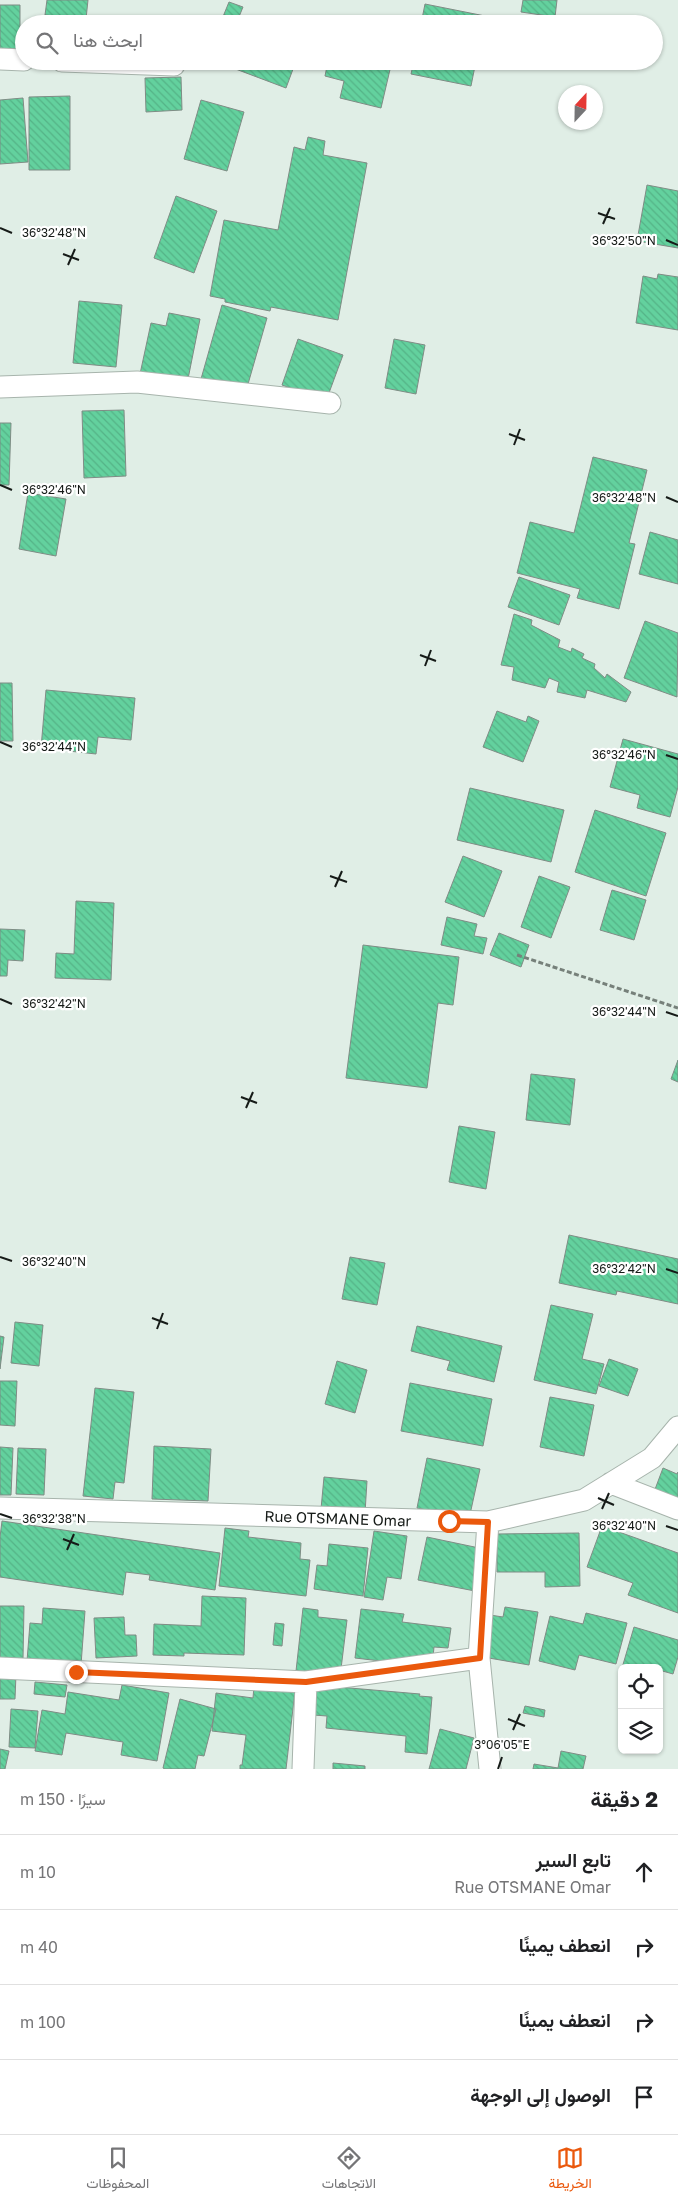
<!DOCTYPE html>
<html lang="ar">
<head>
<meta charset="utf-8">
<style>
	body { margin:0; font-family:"Golos Text",Vazirmatn,sans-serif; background:#f2f2f2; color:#202124; direction:rtl }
	.controls { position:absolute; right:15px; bottom:15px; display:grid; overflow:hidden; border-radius:8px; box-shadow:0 1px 4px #0004 }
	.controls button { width:45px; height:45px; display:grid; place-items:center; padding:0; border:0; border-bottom:1px solid #e0e0e0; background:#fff; color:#202124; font:25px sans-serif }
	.compass { position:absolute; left:558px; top:85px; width:45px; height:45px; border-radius:50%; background:#fff; box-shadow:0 1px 4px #0004; rotate:22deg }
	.stop { position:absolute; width:15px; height:15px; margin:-11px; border:4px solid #ea580c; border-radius:50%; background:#fff }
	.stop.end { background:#ea580c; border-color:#fff; box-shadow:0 1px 5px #0008 }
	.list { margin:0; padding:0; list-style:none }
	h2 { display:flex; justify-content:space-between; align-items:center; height:65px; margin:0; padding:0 20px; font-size:21px }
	h2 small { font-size:16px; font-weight:400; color:#757577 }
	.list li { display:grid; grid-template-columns:32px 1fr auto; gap:15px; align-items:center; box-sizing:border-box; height:75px; padding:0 20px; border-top:1px solid #e0e0e0 }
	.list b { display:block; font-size:19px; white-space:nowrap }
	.list p { margin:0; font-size:16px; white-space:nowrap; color:#757577 }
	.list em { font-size:16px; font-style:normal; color:#757577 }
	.icon { flex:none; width:28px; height:28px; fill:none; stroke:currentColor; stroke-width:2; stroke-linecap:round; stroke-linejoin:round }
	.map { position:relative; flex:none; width:678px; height:1769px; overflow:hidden; direction:ltr }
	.search { position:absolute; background:#fff; box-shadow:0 1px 4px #0004; left:15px; right:15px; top:15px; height:55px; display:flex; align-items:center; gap:12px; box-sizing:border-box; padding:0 18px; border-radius:28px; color:#757577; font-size:19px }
	.sheet { height:365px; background:#fff }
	nav { display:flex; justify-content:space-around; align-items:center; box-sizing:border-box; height:70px; border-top:1px solid #e0e0e0; background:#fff; font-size:14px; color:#757577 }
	nav a { display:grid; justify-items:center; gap:2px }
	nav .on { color:#ea580c }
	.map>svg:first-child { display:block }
</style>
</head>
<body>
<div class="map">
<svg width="678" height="1769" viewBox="0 0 678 1769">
	<defs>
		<pattern id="building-back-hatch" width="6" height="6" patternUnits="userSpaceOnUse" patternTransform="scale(1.25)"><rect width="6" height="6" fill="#63d19e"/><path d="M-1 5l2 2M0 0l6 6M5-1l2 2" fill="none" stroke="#55b387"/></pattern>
	</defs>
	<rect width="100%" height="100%" fill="#e0eee6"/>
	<path fill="url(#building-back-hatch)" stroke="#7f8c85" d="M47,0H88L86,19L45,15Z
		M523,0H557L555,17L521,12Z
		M229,2L243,7L236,24H220Z
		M425,4L485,16L483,24H421Z
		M0,5H20V49H0Z
		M243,17L261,24H241Z
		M90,21L155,24H90Z
		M227,61H296L286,88L225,65Z
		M328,61H392L381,108L340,98L344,81L325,76Z
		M414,61H476L471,86L411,74Z
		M181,77L182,110L146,112L145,78Z
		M70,96V170H29V97Z
		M23,98L28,162L0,164V100Z
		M201,100L244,112L227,171L184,159Z
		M308,137L325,141L323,155L367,163L338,320L271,307L270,311L225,302V299L210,296L224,220L278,230L294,147L305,150Z
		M647,185L678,191V248L637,241Z
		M176,196L217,211L194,273L154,258Z
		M658,274L678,277V330L636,323L643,276L657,279Z
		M79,301L122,305L116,367L73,363Z
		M222,305L267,318L246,391L201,379Z
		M169,313L200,319L187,384L140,374L151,323L166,326Z
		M298,339L343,355L326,401L282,385Z
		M394,339L425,345L416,394L385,388Z
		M124,410L126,476L84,478L82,411Z
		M0,423H11L9,485H0Z
		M593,457L647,470L629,543L635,544L619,609L577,598L580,589L517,573L530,522L574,533Z
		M28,493L66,499L56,556L19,549Z
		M650,532L678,540V584L639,574Z
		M519,577L570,595L559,625L508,607Z
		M514,614L532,620L531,625L560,640L558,647L571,652L572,648L584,654L582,658L595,664L594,668L605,678L607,674L631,692L626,702L587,690L585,698L557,692L559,682L549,678L545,688L512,680L514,667L501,665Z
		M645,621L678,633L677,697L624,678Z
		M0,683H12L13,741H0Z
		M46,690L135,698L131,740L98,737L96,754L41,748Z
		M497,711L526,722L528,716L539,721L523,762L483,747Z
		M623,739L678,754V787L670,817L637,808L640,795L610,787Z
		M470,788L564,810L551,862L457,840Z
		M595,810L666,833L646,896L575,872Z
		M463,856L502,871L484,917L445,902Z
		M539,876L570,887L551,938L521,927Z
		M612,890L646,900L634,940L600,930Z
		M76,901L114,903L111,980L55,978L56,953L74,954Z
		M447,917L477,924L474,936L487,938L483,954L441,945Z
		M0,929L25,930L23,961L8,960L7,976H0Z
		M499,933L529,945L521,967L490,955Z
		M363,945L459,957L453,1005L438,1003L427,1088L346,1078Z
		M678,1060V1082L671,1079Z
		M531,1074L575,1079L570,1125L526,1120Z
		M459,1126L495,1132L486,1189L449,1182Z
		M569,1235L678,1259V1304L617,1291L616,1295L559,1283Z
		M350,1257L385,1263L377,1305L342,1299Z
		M551,1305L593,1314L582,1359L604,1364L596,1394L534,1380Z
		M15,1322L43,1325L39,1366L11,1363Z
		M417,1326L502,1346L494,1382L447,1370L450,1361L411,1351Z
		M0,1336L4,1337L0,1369Z
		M609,1359L638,1369L628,1396L599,1386Z
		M337,1361L367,1370L355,1413L325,1404Z
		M0,1381H17L15,1426L0,1425Z
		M410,1383L492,1399L483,1446L401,1431Z
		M95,1388L134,1392L124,1483L115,1482L113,1499L83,1496Z
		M550,1397L594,1405L584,1456L540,1447Z
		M154,1446L211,1449L208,1501L152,1499Z
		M0,1447L13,1448L11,1495H0Z
		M18,1448L46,1449L44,1495L16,1494Z
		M427,1458L480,1469L469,1519L417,1508Z
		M663,1468L677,1474L678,1472V1502L654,1492Z
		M324,1477L367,1481L365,1513L321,1509Z
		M2,1521L220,1553L215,1590L149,1580L150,1575L126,1572L123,1595L0,1577V1537Z
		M602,1526L678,1553V1613L628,1595L633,1583L587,1567Z
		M225,1528L249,1531L248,1537L301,1543L300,1559L310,1560L306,1596L219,1586Z
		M374,1531L407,1536L401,1579L387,1577L383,1600L364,1597Z
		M579,1533L580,1586L545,1587V1572H497V1534Z
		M427,1537L484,1549L475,1591L418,1580Z
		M329,1544L368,1548L363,1596L314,1589L317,1565L327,1566Z
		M202,1596L246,1598L244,1655L184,1653V1656L153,1655L154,1624L201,1626Z
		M0,1606H24L23,1659H0Z
		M505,1607L538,1612L529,1665L483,1657L490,1615L503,1617Z
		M43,1608L85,1611L81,1665L27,1661L30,1623L42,1624Z
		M303,1608L318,1610V1617L347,1620L340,1677L296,1671Z
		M361,1609L404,1614L402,1622L451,1628L448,1648L434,1647L432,1667L355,1658Z
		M586,1613L627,1623L616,1664L579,1655L575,1670L539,1661L550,1616L583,1624Z
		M124,1617L125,1635H136L137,1656L96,1658L94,1618Z
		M275,1623L284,1624L282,1646L273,1645Z
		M634,1627L678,1640V1657L673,1674L659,1670V1668H622Z
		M0,1673L16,1674L15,1699H0Z
		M35,1682L67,1685L65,1697L34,1694Z
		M122,1685L169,1693L157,1761L121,1755L123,1742L66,1733L62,1755L35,1751L42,1710L65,1714L68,1692L119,1700Z
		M315,1685L420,1694L419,1696L432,1697L427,1754L405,1752L406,1736L326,1728L327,1716L313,1715Z
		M254,1686L295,1691L286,1769H240V1765H242L246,1735L212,1731L216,1693L253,1698Z
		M180,1699L216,1709L204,1756L198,1755L195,1769H165L163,1768Z
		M525,1706L545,1710L544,1717L523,1713Z
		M11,1709L38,1711L35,1748L9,1747Z
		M440,1729L474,1738L466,1769H429Z
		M0,1749L9,1751L5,1769H0Z
		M561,1751L586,1756L583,1769H533L534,1764L558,1768Z
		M333,1763L365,1766V1769H333Z"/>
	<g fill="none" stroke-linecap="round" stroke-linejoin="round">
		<defs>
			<path id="street" d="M0,59L24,60
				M62,61L174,65
				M0,387L137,382L330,403
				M611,1483L678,1509
				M0,1508L488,1522L584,1500L652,1458L678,1427
				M488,1522L479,1658L490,1769
				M0,1668L306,1682L479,1658
				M303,1769L306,1682"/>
		</defs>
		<use href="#street" stroke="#a7b4ac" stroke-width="23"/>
		<path stroke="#76807a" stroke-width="3" stroke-dasharray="5 2.5" stroke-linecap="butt" d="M517,955L678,1008"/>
		<use href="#street" stroke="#fff" stroke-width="21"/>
	</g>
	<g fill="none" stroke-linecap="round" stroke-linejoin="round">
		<path stroke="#ea580c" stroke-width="6" d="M76,1672L306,1682L480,1658L488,1522L449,1521"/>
	</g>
	<path fill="none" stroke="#161b18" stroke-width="2" d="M598,213L615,219M603,224L610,208M0,228L12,233M666,240L678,245M63,254L79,260M68,265L75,249M509,434L525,440M514,445L520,429M0,485L12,490M666,497L678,502M420,655L436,661M425,666L431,650M0,742L12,747M666,755L678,759M330,876L347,882M335,887L342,871M0,999L12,1004M666,1012L678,1016M241,1097L257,1103M246,1108L253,1092M0,1257L12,1261M666,1269L678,1273M152,1318L168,1324M157,1329L163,1313M598,1498L614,1505M602,1509L609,1493M0,1514L12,1518M666,1526L678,1530M63,1539L79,1545M67,1550L74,1534M508,1719L525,1726M513,1730L520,1714M498,1769L502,1757"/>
	<g text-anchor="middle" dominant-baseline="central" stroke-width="4.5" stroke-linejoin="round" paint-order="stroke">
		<g font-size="15" fill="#161b18" stroke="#fff">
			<text transform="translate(338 1518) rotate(2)">Rue OTSMANE Omar</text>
		</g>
	</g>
	<g font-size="12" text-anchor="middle" fill="#161b18" stroke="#fff" stroke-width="4.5" stroke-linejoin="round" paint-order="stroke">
		<text x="54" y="237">36°32'48"N</text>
		<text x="624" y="245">36°32'50"N</text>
		<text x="54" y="494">36°32'46"N</text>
		<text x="624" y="502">36°32'48"N</text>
		<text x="54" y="751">36°32'44"N</text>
		<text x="624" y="759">36°32'46"N</text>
		<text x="54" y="1008">36°32'42"N</text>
		<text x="624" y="1016">36°32'44"N</text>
		<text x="54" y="1266">36°32'40"N</text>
		<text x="624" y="1273">36°32'42"N</text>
		<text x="54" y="1523">36°32'38"N</text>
		<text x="624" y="1530">36°32'40"N</text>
		<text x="502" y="1749">3°06'05"E</text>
	</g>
</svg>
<div class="controls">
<button><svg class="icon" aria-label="locate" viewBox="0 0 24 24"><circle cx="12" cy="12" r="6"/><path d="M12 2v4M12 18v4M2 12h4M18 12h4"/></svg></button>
<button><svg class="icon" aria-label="layers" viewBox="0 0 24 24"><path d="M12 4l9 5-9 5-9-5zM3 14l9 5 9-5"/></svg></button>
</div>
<svg class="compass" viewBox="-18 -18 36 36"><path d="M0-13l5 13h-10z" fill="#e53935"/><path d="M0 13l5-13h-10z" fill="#757577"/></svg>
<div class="stop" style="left:449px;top:1521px"></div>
<div class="stop end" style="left:76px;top:1672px"></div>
<div class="search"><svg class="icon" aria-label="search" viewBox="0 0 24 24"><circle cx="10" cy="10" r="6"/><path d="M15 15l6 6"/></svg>ابحث هنا</div>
</div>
<section class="sheet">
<h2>2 دقيقة<small>سيرًا · 150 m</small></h2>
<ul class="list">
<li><svg class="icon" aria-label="ahead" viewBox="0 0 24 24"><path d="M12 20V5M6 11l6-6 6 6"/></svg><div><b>تابع السير</b><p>Rue OTSMANE Omar</p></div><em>10 m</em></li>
<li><svg class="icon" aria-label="right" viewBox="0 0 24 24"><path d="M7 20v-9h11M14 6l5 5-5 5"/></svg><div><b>انعطف يمينًا</b></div><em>40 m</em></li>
<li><svg class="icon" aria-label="right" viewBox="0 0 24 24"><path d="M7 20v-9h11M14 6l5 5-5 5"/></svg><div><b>انعطف يمينًا</b></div><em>100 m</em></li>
<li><svg class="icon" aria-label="arrive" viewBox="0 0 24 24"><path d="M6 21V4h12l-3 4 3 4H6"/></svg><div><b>الوصول إلى الوجهة</b></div></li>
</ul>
</section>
<nav>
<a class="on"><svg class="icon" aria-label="map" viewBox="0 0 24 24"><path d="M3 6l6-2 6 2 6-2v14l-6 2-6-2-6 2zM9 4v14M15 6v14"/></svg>الخريطة</a>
<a><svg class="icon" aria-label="directions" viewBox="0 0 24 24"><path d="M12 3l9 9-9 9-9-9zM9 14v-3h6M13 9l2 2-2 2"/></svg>الاتجاهات</a>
<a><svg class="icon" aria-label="saved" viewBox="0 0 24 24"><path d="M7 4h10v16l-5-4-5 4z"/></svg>المحفوظات</a>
</nav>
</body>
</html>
